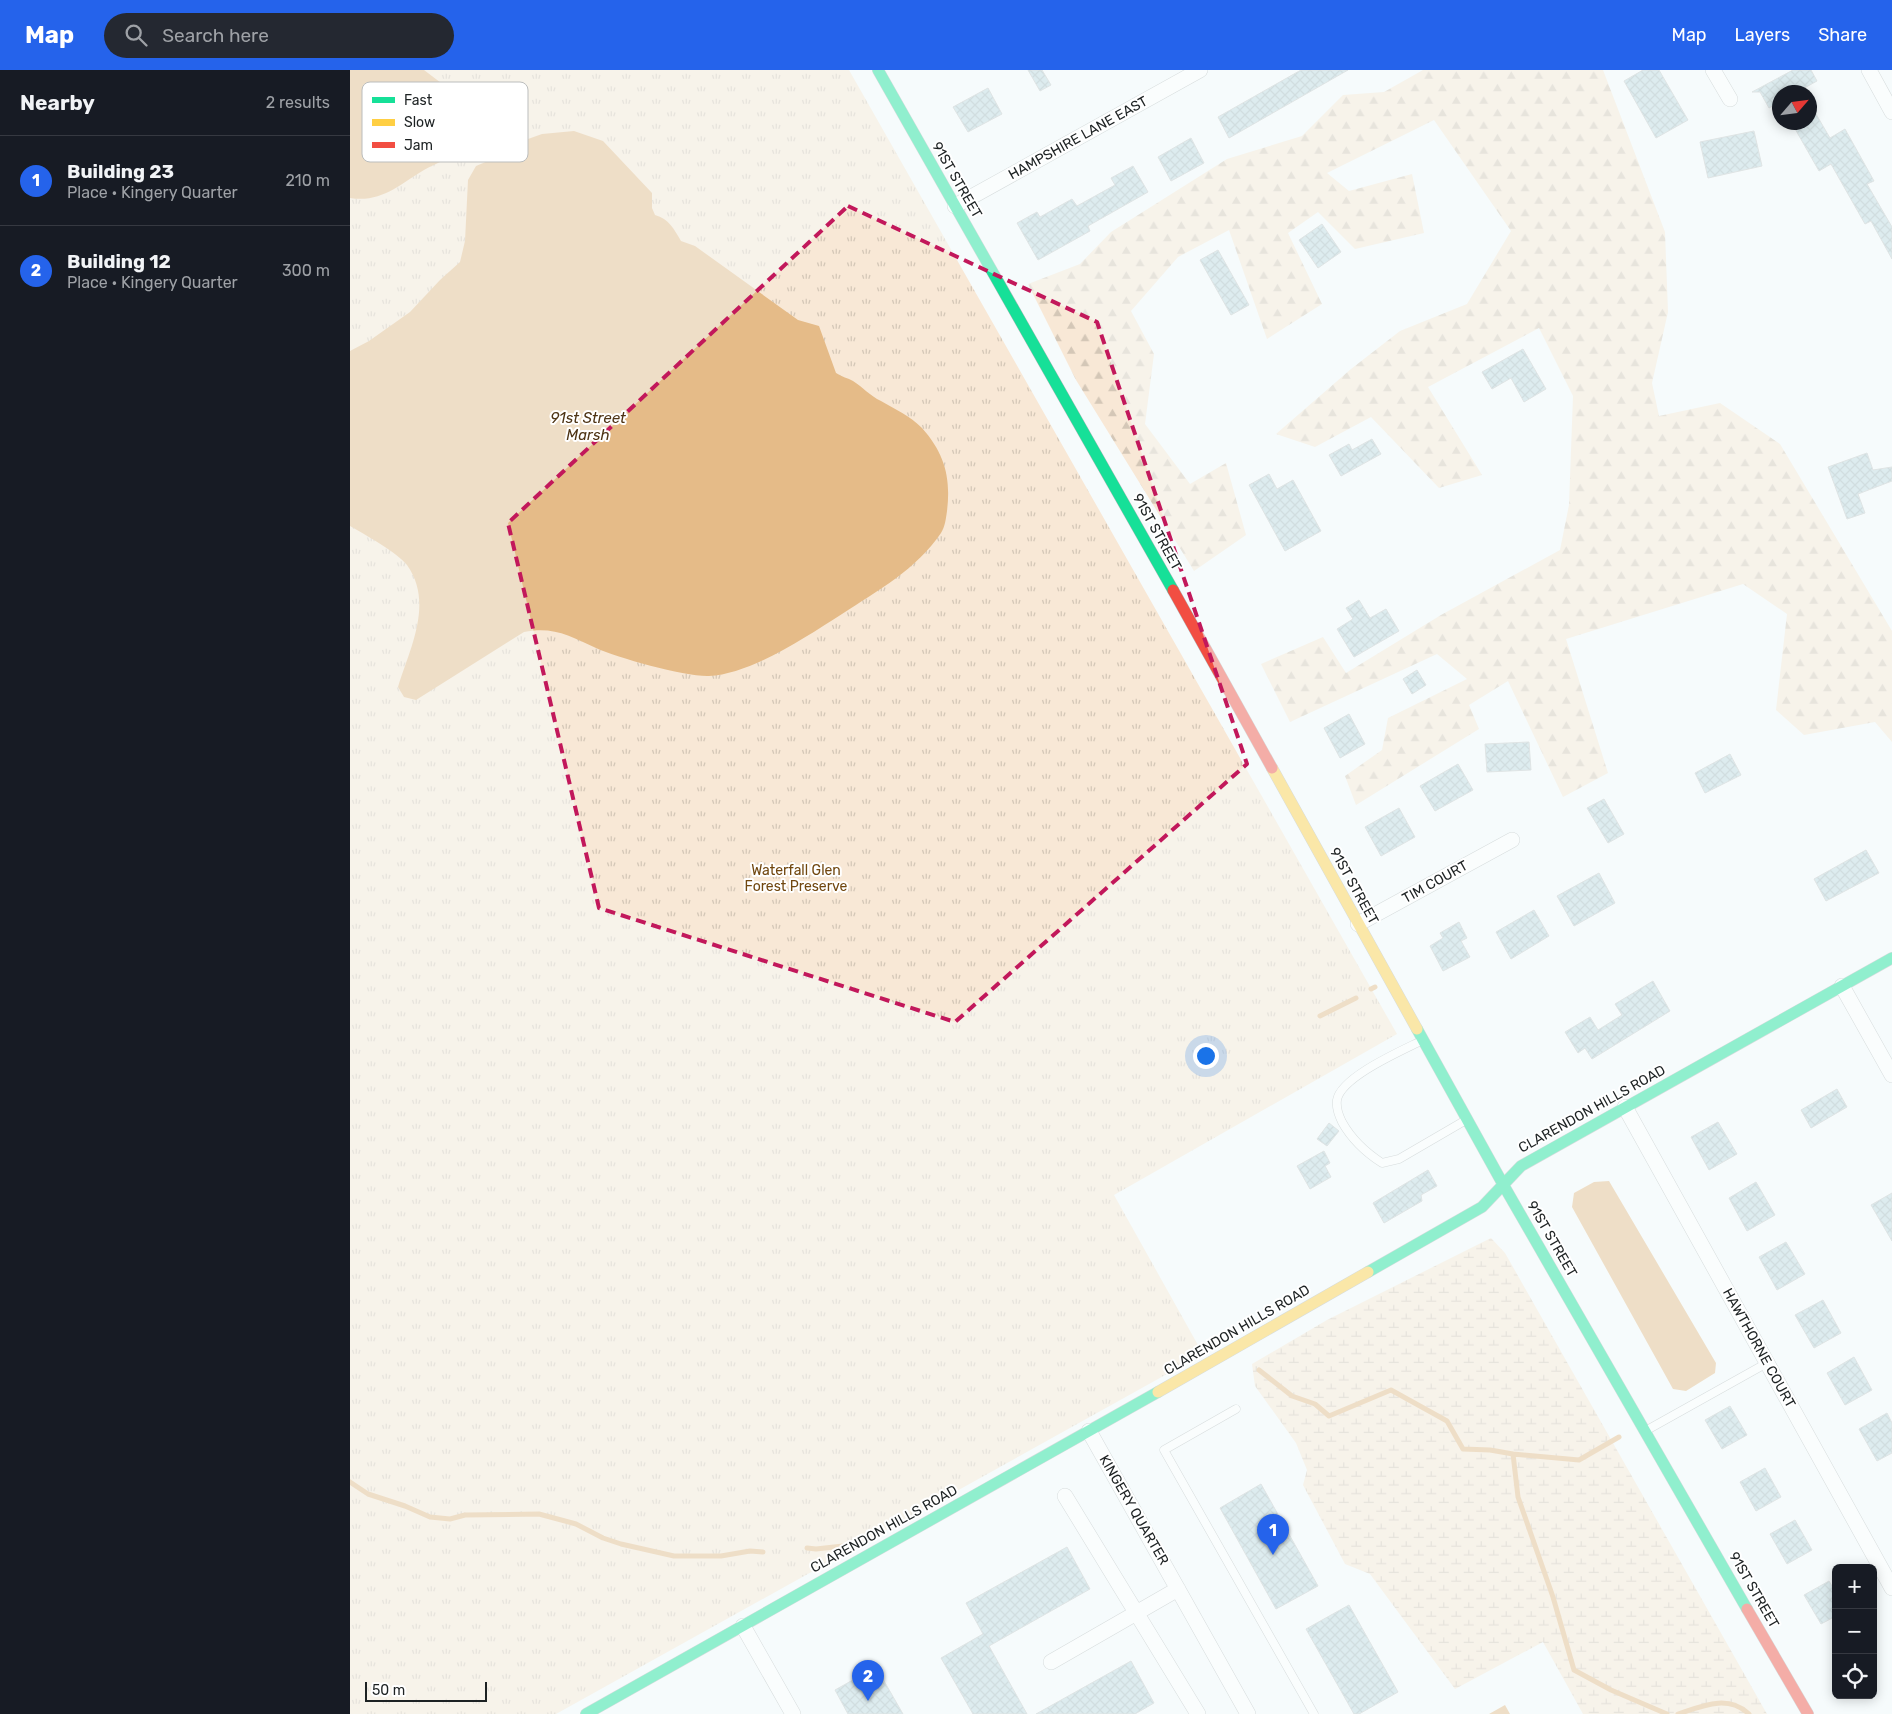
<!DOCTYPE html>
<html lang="en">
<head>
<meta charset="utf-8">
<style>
	body { margin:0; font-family:Rubik,sans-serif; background:#242831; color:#f1f3f6 }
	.controls { position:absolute; right:15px; bottom:15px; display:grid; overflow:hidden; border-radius:8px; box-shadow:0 2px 12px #0003 }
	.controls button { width:45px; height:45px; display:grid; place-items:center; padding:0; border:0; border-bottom:1px solid #363941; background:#171b24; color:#f1f3f6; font:25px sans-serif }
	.compass { position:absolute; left:1422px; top:15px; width:45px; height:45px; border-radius:50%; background:#171b24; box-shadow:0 2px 12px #0003; rotate:62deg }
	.scale { position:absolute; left:15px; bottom:12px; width:122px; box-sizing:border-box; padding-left:5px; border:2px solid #1d2223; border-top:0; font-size:14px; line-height:18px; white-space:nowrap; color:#1d2223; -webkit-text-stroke:4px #fff; paint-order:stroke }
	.you { position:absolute; left:855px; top:985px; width:18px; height:18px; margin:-12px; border:4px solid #fff; border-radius:50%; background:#1a73e8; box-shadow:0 0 0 8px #1a73e833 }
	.badge { display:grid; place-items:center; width:32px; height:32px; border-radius:50%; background:#2563eb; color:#fff; font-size:16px; font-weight:700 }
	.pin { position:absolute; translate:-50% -41px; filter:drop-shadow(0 1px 2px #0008) }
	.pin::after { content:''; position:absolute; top:26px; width:18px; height:15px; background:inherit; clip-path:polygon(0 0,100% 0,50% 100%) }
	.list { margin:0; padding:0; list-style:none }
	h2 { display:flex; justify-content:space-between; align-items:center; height:65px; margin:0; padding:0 20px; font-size:21px }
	h2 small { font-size:16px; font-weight:400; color:#9ea1a6 }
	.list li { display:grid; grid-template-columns:32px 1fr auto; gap:15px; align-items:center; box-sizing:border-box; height:90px; padding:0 20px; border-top:1px solid #363941 }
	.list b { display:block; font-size:19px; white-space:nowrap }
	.list p { margin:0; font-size:16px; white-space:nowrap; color:#9ea1a6 }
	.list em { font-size:16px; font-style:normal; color:#9ea1a6 }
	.icon { flex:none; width:28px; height:28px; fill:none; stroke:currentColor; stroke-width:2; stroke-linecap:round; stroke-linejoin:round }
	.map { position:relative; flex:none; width:1542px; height:1644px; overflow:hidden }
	header { display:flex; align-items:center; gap:30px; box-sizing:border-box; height:70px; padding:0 25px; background:#2563eb; color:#fff }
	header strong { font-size:24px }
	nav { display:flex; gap:28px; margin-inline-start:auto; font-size:18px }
	.search { width:350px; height:45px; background:#242831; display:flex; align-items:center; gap:12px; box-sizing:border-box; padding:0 18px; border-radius:28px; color:#9ea1a6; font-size:19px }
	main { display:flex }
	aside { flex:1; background:#171b24 }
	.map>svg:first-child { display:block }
</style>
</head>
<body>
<header>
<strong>Map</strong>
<div class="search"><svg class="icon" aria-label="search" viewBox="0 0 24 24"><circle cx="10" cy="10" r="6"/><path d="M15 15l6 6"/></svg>Search here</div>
<nav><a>Map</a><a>Layers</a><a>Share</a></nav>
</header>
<main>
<aside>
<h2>Nearby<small>2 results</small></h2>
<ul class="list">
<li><span class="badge">1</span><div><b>Building 23</b><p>Place · Kingery Quarter</p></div><em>210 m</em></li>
<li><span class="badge">2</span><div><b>Building 12</b><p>Place · Kingery Quarter</p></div><em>300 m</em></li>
</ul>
</aside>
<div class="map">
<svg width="1542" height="1644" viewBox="0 0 1542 1644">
	<defs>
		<pattern id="forest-firs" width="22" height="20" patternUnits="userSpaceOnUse" patternTransform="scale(1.25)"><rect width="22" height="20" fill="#f8e8d6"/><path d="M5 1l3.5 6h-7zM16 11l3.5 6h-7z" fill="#d4c7b7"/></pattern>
		<pattern id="wetland-marsh" width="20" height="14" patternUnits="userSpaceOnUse" patternTransform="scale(1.25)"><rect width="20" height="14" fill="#f8e8d6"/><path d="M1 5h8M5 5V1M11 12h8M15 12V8" fill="none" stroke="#d4c7b7"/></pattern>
		<pattern id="park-tufts" width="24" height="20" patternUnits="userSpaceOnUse" patternTransform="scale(1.25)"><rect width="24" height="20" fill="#f8e8d6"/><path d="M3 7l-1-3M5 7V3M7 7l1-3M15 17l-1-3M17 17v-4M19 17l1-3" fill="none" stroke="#d4c7b7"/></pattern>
		<pattern id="building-cross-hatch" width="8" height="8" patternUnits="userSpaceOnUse" patternTransform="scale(1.25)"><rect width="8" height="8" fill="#bfd9df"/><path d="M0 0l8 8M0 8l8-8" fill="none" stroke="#a4babf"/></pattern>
	</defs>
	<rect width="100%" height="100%" fill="#f6fbfc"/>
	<path fill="url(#forest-firs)" d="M1073,0H1253L1315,162L1318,242L1302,313L1309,346L1370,333L1430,374L1542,561V672L1525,652L1454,665L1426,640L1437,544L1393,514L1216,569L1258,703L1213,727L1158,611L1119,635L1129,659L1006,735L995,706L1032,680L1038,648L1117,609L1087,584L940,652L911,594L973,567L996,603L1091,545L1210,480L1219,435L1223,326L1189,258L1078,317L1132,405L1089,418L1021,347L965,377L926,364L1001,299L1050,261L1117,234L1161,161L1084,50L977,103L999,121L1062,104L1074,163L1005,179L968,142L938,163L972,234L917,269L879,160L828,187L781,241L804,284L795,354L840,414L876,393L896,465L844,501L726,310L678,214L730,194L761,162L877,89L952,66L993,25L1034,22Z"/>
	<path fill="url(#wetland-marsh)" d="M1141,1168L1155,1183L1417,1644H1233L1193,1572L1105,1619L1020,1504L995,1494L953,1415L957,1400L946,1373L905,1316L902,1294L977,1250Z"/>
	<path fill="url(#park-tufts)" d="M0,0H499L1047,964L764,1125L853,1284L206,1644H0Z"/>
	<path fill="#e5bb88" d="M0,0H74L99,19L108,31V45L112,61L110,79C100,89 86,93 74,100C49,115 31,133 0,128Z
		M224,61L253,71L302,123V138L305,145C319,149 324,159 331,171L345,176L448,250L469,256L486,303C492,307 498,308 503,311C513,317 520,326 531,331C545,339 560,346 572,358C595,384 601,408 597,441C596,448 595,457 591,463C567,499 527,521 492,544C456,567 401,604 359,606C336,607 268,588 246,578C220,566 203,556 174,562L66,630L54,627L48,617C60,578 84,533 57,495C48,483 14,464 0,456V281L19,271L60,242L90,210L110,192L115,171L118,110L126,96L171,77L178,69L192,64Z
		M1259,1111L1366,1293L1365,1303L1336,1321L1323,1319L1222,1137L1224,1123L1244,1112Z
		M1155,1635L1160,1644H1139Z"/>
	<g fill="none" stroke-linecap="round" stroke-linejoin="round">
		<path stroke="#e5bb88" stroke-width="5" d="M1021,919L1025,917
			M970,946L1006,928
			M909,1300L942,1326L965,1334L979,1346L1041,1320L1097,1351L1113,1379L1140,1380L1163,1384L1168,1427L1203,1527L1224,1600L1261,1620L1317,1644
			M1163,1384L1229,1390L1269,1367
			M0,1412L18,1424L55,1436L80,1447L100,1449L115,1445L189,1444L226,1454L253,1468L271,1474L324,1486H371L400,1481L413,1482
			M457,1478L466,1479L502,1475
			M1328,1644C1352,1636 1378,1624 1399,1644"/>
	</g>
	<path fill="url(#building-cross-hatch)" stroke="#c3c8c9" d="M678,0H692L701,15L690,21Z
		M951,0H998L879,68L868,47Z
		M1293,0H1309L1338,50L1306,68L1274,11Z
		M1443,0H1461L1467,11L1447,22H1430V32L1419,38L1410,22H1402Z
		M638,18L652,44L618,62L603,37Z
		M1466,44L1480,68L1495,59L1524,111L1517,114L1542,157V189L1521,151L1515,154L1481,94L1469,101L1444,57L1451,52H1460V48Z
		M1404,61L1412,96L1358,108L1350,72Z
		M841,68L854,93L821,111L808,87Z
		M783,96L798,122L738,156L740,161L688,190L667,153L687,142L690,147L722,129L727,136L765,115L761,108Z
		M972,154L991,182L968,198L949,170Z
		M868,180L899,235L881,245L850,190Z
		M1173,279L1196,319L1174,332L1161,308L1142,319L1132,302Z
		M1022,369L1031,384L991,406L979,385L999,374L1002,380Z
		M1517,383L1523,400L1542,397V411L1508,424L1515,443L1497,449L1478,397Z
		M919,404L927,419L943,410L971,461L935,481L899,415Z
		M1009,530L1020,548L1036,539L1049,561L1004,587L987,559L1003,549L996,538Z
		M1067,600L1076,615L1062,624L1053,609Z
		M999,644L1015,674L990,688L974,658Z
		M1179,672L1181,700L1137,702L1135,674Z
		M1380,684L1391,705L1355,723L1345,703Z
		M1108,694L1123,720L1085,741L1070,716Z
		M1254,729L1274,764L1258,773L1237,738Z
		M1049,738L1065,767L1031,786L1015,757Z
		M1516,780L1529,803L1476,831L1464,809Z
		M1249,803L1265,833L1224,856L1207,826Z
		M1184,840L1199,866L1161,889L1146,862Z
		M1109,852L1117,868L1111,871L1120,887L1093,901L1080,876L1093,868L1090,863Z
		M1303,911L1320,941L1242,989L1235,978L1228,983L1215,962L1240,947L1248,960L1272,945L1265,934Z
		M1487,1019L1497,1037L1461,1058L1451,1040Z
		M1368,1052L1387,1084L1359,1100L1341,1067Z
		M979,1053L989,1061L977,1076L967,1069Z
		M974,1081L980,1093L975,1096L981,1107L960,1119L947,1096Z
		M1078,1100L1087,1116L1071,1125L1072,1131L1034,1153L1023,1133Z
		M1406,1112L1425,1145L1397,1161L1379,1128Z
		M1542,1123V1171L1521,1135Z
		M1436,1172L1455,1204L1427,1220L1409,1187Z
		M1473,1230L1491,1263L1464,1278L1445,1245Z
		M1504,1287L1522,1320L1495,1335L1477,1303Z
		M1380,1336L1397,1365L1372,1379L1355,1350Z
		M1537,1343L1542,1353V1383L1527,1391L1509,1359Z
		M1415,1398L1431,1427L1406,1441L1390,1412Z
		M911,1414L968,1516L926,1539L870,1438Z
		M1445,1450L1462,1480L1437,1494L1420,1464Z
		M717,1477L740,1519L639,1576L677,1644H623L591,1588L633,1564L616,1533Z
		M1479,1511L1486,1523V1546L1471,1554L1454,1525Z
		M999,1535L1048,1622L1009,1644H1004L956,1559Z
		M781,1591L804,1633L785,1644H686Z
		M526,1597L553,1644H498L485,1620Z"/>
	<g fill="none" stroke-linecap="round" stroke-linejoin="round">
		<defs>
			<path id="lane" d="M1071,971C1051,981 991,1007 987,1030C986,1037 989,1046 992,1052C1002,1070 1015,1082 1032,1093L1049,1089L1116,1050
				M886,1339L814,1380L964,1644
				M1297,1360L1417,1293"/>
			<path id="street" d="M1363,0L1380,29
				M1519,0L1542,42
				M605,136L850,0
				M1008,854L1162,770
				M1492,916L1542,1005
				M1275,1037L1542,1518
				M739,1361L898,1644
				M715,1426L848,1644
				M393,1556L443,1644
				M701,1592L828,1519"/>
			<path id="fast" d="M528,0L823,520
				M1067,959L1154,1116L1397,1539
				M1018,1202L1132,1137L1171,1096L1542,888
				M236,1644L808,1322"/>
			<path id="slow" d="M922,698L1067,959
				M808,1322L1018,1202"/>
			<path id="jam" d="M823,520L922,698
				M1397,1539L1458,1644"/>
		</defs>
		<use href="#lane" stroke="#b2b7b8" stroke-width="9"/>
		<use href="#street" stroke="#b2b7b8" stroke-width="16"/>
		<use href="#fast" stroke="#b2b7b8" stroke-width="12"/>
		<use href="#slow" stroke="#b2b7b8" stroke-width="12"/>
		<use href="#jam" stroke="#b2b7b8" stroke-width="12"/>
		<use href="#lane" stroke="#fefeff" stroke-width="8"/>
		<use href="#street" stroke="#fefeff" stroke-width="15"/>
		<use href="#fast" stroke="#16e098" stroke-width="11"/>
		<use href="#slow" stroke="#ffcf43" stroke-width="11"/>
		<use href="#jam" stroke="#f24e42" stroke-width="11"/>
	</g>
	<path d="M0 0H1542V1644H0ZM498,136L747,252L897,694L605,952L249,838L158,453Z" fill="#f6fbfc" fill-opacity=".55" fill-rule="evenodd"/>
	<path fill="none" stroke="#c2185b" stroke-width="4" stroke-dasharray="10 6" stroke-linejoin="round" d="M498,136L747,252L897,694L605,952L249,838L158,453Z"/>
	<g text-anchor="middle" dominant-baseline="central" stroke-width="4" stroke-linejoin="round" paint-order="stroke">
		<g font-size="14" fill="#1d2223" stroke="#fff">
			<text transform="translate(728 68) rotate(-29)">HAMPSHIRE LANE EAST</text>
			<text transform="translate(607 110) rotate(60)">91ST STREET</text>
			<text transform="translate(807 462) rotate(61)">91ST STREET</text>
			<text transform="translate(1085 812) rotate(-29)">TIM COURT</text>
			<text transform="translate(1004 816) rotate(61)">91ST STREET</text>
			<text transform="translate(1242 1039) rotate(-29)">CLARENDON HILLS ROAD</text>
			<text transform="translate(1202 1169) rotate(60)">91ST STREET</text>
			<text transform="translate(887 1260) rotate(-30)">CLARENDON HILLS ROAD</text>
			<text transform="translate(1409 1278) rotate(61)">HAWTHORNE COURT</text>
			<text transform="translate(784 1440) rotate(60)">KINGERY QUARTER</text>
			<text transform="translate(534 1459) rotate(-29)">CLARENDON HILLS ROAD</text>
			<text transform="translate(1404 1520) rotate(60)">91ST STREET</text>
		</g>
		<g font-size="14" fill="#71470f" stroke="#fff">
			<text x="446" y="800">Waterfall Glen<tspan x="446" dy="16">Forest Preserve</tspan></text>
		</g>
		<g font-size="15" font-style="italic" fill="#4e3415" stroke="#fff">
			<text x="238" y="348">91st Street<tspan x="238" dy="17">Marsh</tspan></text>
		</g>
	</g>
	<rect x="12" y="12" width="166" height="80" rx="8" fill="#fff" stroke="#bbbdbd" stroke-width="1"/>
	<rect x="22" y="27" width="23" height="6" fill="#16e098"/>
	<rect x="22" y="49" width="23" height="7" fill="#ffcf43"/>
	<rect x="22" y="72" width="23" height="6" fill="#f24e42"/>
	<g font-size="14" fill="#1d2223">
		<text x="54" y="35">Fast</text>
		<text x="54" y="57">Slow</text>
		<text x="54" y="80">Jam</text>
	</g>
</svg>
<div class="controls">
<button>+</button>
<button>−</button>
<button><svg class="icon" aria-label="locate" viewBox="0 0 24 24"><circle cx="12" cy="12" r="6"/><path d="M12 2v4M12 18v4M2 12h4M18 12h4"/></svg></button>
</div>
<svg class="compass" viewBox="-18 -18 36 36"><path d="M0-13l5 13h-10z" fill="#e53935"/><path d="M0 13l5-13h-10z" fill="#9ea1a6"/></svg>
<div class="scale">50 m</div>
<div class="you"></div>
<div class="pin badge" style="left:923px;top:1485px">1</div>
<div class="pin badge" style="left:518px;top:1631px">2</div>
</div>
</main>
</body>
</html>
